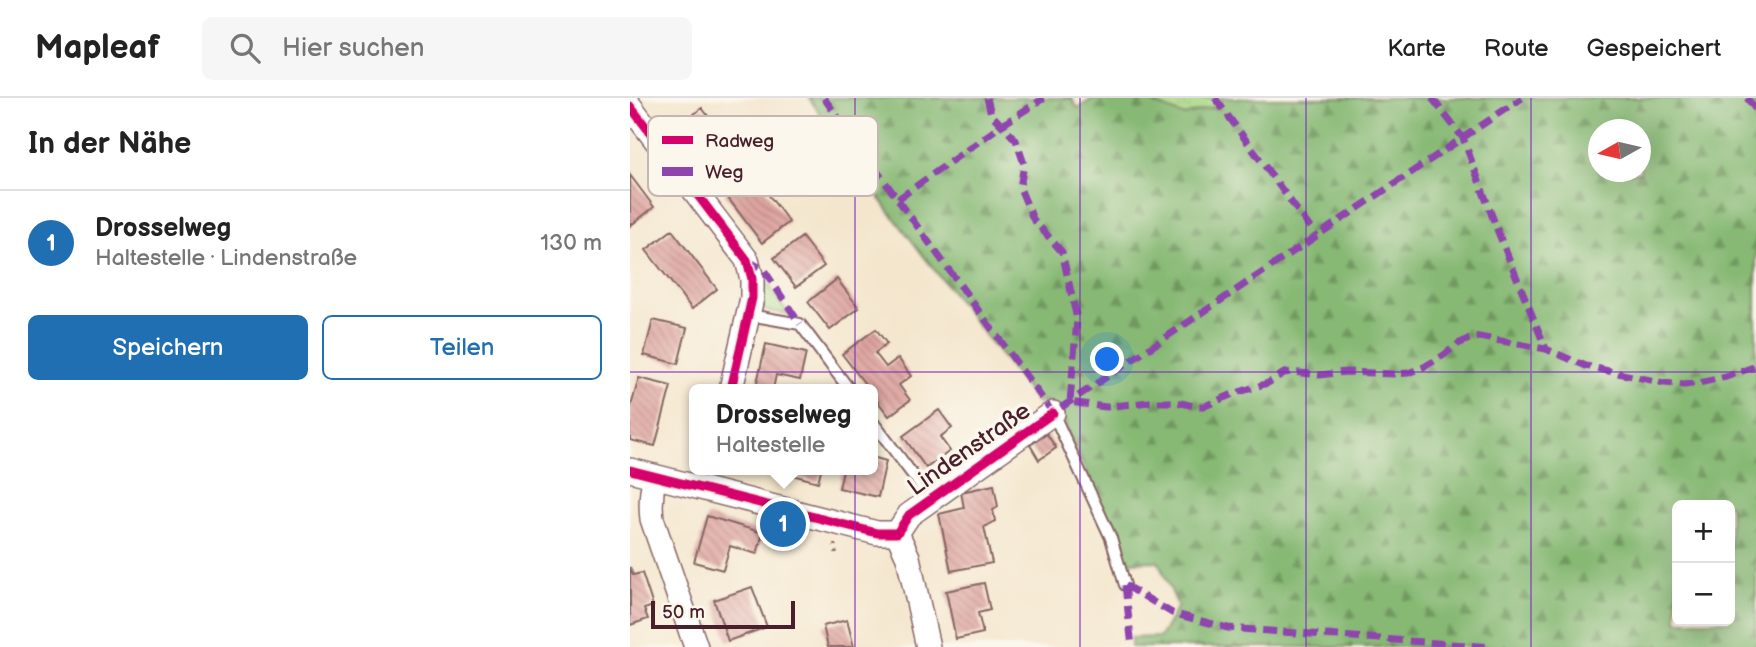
<!DOCTYPE html>
<html lang="de">
<head>
<meta charset="utf-8">
<style>
	body { margin:0; font-family:"Balsamiq Sans",sans-serif; background:#f6f6f6; color:#222 }
	.controls { position:absolute; right:21px; bottom:21px; display:grid; overflow:hidden; border-radius:10px; box-shadow:0 7px 28px #0002 }
	.controls button { width:63px; height:63px; display:grid; place-items:center; padding:0; border:0; border-bottom:2px solid #e0e0e0; background:#fff; color:#222; font:35px sans-serif }
	.compass { position:absolute; left:958px; top:21px; width:63px; height:63px; border-radius:50%; background:#fff; box-shadow:0 7px 28px #0002; rotate:262deg }
	.scale { position:absolute; left:21px; bottom:18px; width:144px; box-sizing:border-box; padding-left:7px; border:4px solid #4a1f2b; border-top:0; font-size:19px; line-height:24px; white-space:nowrap; color:#4a1f2b; -webkit-text-stroke:5px #fbf7ec; paint-order:stroke }
	.you { position:absolute; left:478px; top:262px; width:24px; height:24px; margin:-18px; border:5px solid #fff; border-radius:50%; background:#1a73e8; box-shadow:0 0 0 10px #1a73e833 }
	.badge { display:grid; place-items:center; width:46px; height:46px; border-radius:50%; background:#1f6fb2; color:#fff; font-size:23px; font-weight:700 }
	.pin { position:absolute; translate:-50% -50%; border:4px solid #fff; box-shadow:0 2px 7px #0006 }
	.popup { position:absolute; left:59px; top:286px; width:189px; height:91px; box-sizing:border-box; display:grid; place-content:center; border-radius:10px; background:#fff; filter:drop-shadow(0 2px 5px #0005); font-size:23px; white-space:nowrap; color:#767676 }
	.popup b { font-size:26px; color:#222 }
	.popup::after { content:''; position:absolute; left:50%; top:100%; margin-left:-14px; border:14px solid transparent; border-top-color:#fff }
	.list { margin:0; padding:0; list-style:none }
	h2 { display:flex; justify-content:space-between; align-items:center; height:91px; margin:0; padding:0 28px; font-size:30px }
	h2 small { font-size:23px; font-weight:400; color:#767676 }
	.list li { display:grid; grid-template-columns:46px 1fr auto; gap:21px; align-items:center; box-sizing:border-box; height:105px; padding:0 28px; border-top:2px solid #e0e0e0 }
	.list b { display:block; font-size:26px; white-space:nowrap }
	.list p { margin:0; font-size:23px; white-space:nowrap; color:#767676 }
	.list em { font-size:23px; font-style:normal; color:#767676 }
	.actions { display:flex; gap:14px; padding:21px 28px }
	.actions a { flex:1; padding:16px 0; border:2px solid #1f6fb2; border-radius:10px; text-align:center; font-size:24px; color:#1f6fb2 }
	.actions .main { background:#1f6fb2; color:#fff }
	.icon { flex:none; width:38px; height:38px; fill:none; stroke:currentColor; stroke-width:2; stroke-linecap:round; stroke-linejoin:round }
	.map { position:relative; flex:none; width:1126px; height:549px; overflow:hidden }
	header { display:flex; align-items:center; gap:42px; box-sizing:border-box; height:98px; padding:0 35px; background:#fff; border-bottom:2px solid #e0e0e0 }
	header strong { font-size:33px }
	nav { display:flex; gap:38px; margin-inline-start:auto; font-size:24px }
	.search { width:490px; height:63px; background:#f6f6f6; display:flex; align-items:center; gap:18px; box-sizing:border-box; padding:0 24px; border-radius:10px; color:#767676; font-size:26px }
	main { display:flex }
	aside { flex:1; background:#fff }
	.map>svg:first-child { display:block }
</style>
</head>
<body>
<header>
<strong>Mapleaf</strong>
<div class="search"><svg class="icon" aria-label="search" viewBox="0 0 24 24"><circle cx="10" cy="10" r="6"/><path d="M15 15l6 6"/></svg>Hier suchen</div>
<nav><a>Karte</a><a>Route</a><a>Gespeichert</a></nav>
</header>
<main>
<aside>
<h2>In der Nähe<small></small></h2>
<ul class="list">
<li><span class="badge">1</span><div><b>Drosselweg</b><p>Haltestelle · Lindenstraße</p></div><em>130 m</em></li>
</ul>
<div class="actions"><a class="main">Speichern</a><a>Teilen</a></div>
</aside>
<div class="map">
<svg width="1126" height="549" viewBox="0 0 1126 549">
	<defs>
		<pattern id="grass-tufts" width="24" height="20" patternUnits="userSpaceOnUse" patternTransform="scale(1.75)"><rect width="24" height="20" fill="#aad987"/><path d="M3 7l-1-3M5 7V3M7 7l1-3M15 17l-1-3M17 17v-4M19 17l1-3" fill="none" stroke="#94ba75"/></pattern>
		<pattern id="forest-firs" width="22" height="20" patternUnits="userSpaceOnUse" patternTransform="scale(1.75)"><rect width="22" height="20" fill="#87b974"/><path d="M5 1l3.5 6h-7zM16 11l3.5 6h-7z" fill="#70965f"/></pattern>
		<pattern id="building-back-hatch" width="6" height="6" patternUnits="userSpaceOnUse" patternTransform="scale(1.75)"><rect width="6" height="6" fill="#dc9e9a"/><path d="M-1 5l2 2M0 0l6 6M5-1l2 2" fill="none" stroke="#b4807e"/></pattern>
	</defs>
	<rect width="100%" height="100%" fill="#fbf7ec"/>
	<filter id="ink" filterUnits="userSpaceOnUse"><feTurbulence type="fractalNoise" baseFrequency=".0143" numOctaves="2"/><feDisplacementMap in="SourceGraphic" scale="14" xChannelSelector="R" yChannelSelector="G"/><feConvolveMatrix kernelMatrix="1 2 1 2 8 2 1 2 1" color-interpolation-filters="sRGB"/></filter>
	<filter id="wash" filterUnits="userSpaceOnUse"><feTurbulence type="fractalNoise" baseFrequency=".00686" numOctaves="4" result="noise"/><feDisplacementMap in="SourceGraphic" scale="28" xChannelSelector="R" yChannelSelector="G"/><feGaussianBlur stdDeviation="1.57" result="paint"/><feColorMatrix in="noise" values="0 0 0 0 0 0 0 0 0 0 0 0 0 0 0 0 0 1.4 0 .05"/><feComposite in="paint" operator="in"/></filter>
	<g filter="url(#wash)">
		<rect width="100%" height="100%" fill="#f4e6cd"/>
		<path fill="url(#grass-tufts)" stroke="#7a7c59" stroke-width="2" d="M518,0H592L590,7L555,18L522,5Z
			M133,179L158,216L128,211Z"/>
		<path fill="url(#forest-firs)" stroke="#686c50" stroke-width="2" fill-rule="evenodd" d="M179,0H441L448,10L464,0H518L522,5L555,18L590,7L592,0H1126V549H501V540L530,539L548,508L528,463L494,464L487,441L430,317L419,303L407,305L259,113ZM968,32H1010V74H968ZM1047,407H1100V523H1047Z"/>
		<g id="blocks">
			<path fill="url(#building-back-hatch)" d="M72,10L107,56L81,76L46,30Z
				M122,75L159,124L132,145L95,96Z
				M0,77L24,109L0,128Z
				M42,132L87,191L62,211L16,152Z
				M172,139L194,168L166,189L144,160Z
				M207,181L229,210L200,232L178,204Z
				M23,222L57,230L48,266L14,257Z
				M246,231L257,246L245,255L256,269L268,260L281,278L269,287L280,302L259,318L242,296V291H239L212,256Z
				M136,246L176,255L170,282L146,277L143,291L126,289Z
				M9,280L41,288L25,348L0,342V312Z
				M309,312L322,330L310,339L320,353L296,370L273,338Z
				M417,336L426,350L409,362L400,347Z
				M242,359L256,363L248,399L209,390L213,372H242Z
				M144,372H191L188,384Z
				M364,387L368,409L363,412L365,423L354,429L362,465L321,473L309,416L334,410L331,394Z
				M77,418L133,435L127,456L100,448L93,472L64,464Z
				M0,469L3,477L12,475L23,508L14,511L18,521L0,527Z
				M354,485L360,512L348,515L353,535L326,541L316,493Z
				M122,489L137,529L98,543L84,502Z
				M217,522L224,549H198L193,528Z"/>
		</g>
	</g>
	<g filter="url(#ink)">
		<use href="#blocks" fill-opacity="0" stroke="#866564" stroke-width="2"/>
		<g fill="none" stroke-linecap="round" stroke-linejoin="round">
			<defs>
				<path id="lane" d="M119,217L170,226L219,291
					M423,315L481,440L495,487
					M242,323L301,401"/>
				<path id="street" d="M0,8L117,162L122,181V200L101,291
					M0,372L247,435H267
					M25,378C21,393 20,405 22,421L66,549
					M267,435L279,417L423,315
					M267,435L278,459L298,549"/>
			</defs>
			<use href="#lane" stroke="#866564" stroke-width="14"/>
			<use href="#street" stroke="#866564" stroke-width="26"/>
			<path stroke="#866564" stroke-width="3.5" stroke-dasharray="2 5" stroke-linecap="butt" d="M205,446L206,455"/>
			<use href="#lane" stroke="#fff" stroke-width="10"/>
			<use href="#street" stroke="#fff" stroke-width="23"/>
			<path stroke="#8e44ad" stroke-width="7" stroke-dasharray="14 7" stroke-linecap="butt" d="M194,0L423,315L892,0
				M357,0L361,16L386,42L394,66L390,90L403,121L432,154L447,221L440,304L476,309L519,304H547L564,308H575L603,296L638,285L654,275L661,274L690,277L716,274L766,276L778,275L794,269L814,257L828,246L839,241L849,239L916,251L956,268L1034,285L1054,287L1069,285L1096,279L1126,268
				M585,0L686,138
				M802,0L833,40L868,134L916,251
				M1117,0L1126,12
				M268,101L372,27L414,0
				M117,162L134,172L170,226
				M495,487L542,515L598,530L861,549
				M495,487L502,549"/>
			<defs>
				<path id="cycleway" d="M0,8L117,162L122,181V200L101,291
					M0,372L247,435H267L279,417L423,315"/>
			</defs>
			<use href="#cycleway" stroke="#fbf7ec" stroke-width="13"/>
			<use href="#cycleway" stroke="#d6006c" stroke-width="9"/>
		</g>
	</g>
	<path fill="none" stroke="#7b2cbf" stroke-width="2" stroke-opacity="0.55" d="M225,0V549M450,0V549M676,0V549M901,0V549M0,274H1126"/>
	<g text-anchor="middle" dominant-baseline="central" stroke-width="7" stroke-linejoin="round" paint-order="stroke">
		<g font-size="24" fill="#4a1f2b" stroke="#fbf7ec">
			<text transform="translate(339 351) rotate(-35)">Lindenstraße</text>
		</g>
	</g>
	<rect x="18" y="18" width="230" height="80" rx="10" fill="#fbf7ec" stroke="#c6b6b2" stroke-width="2"/>
	<rect x="32" y="38" width="31" height="8" fill="#d6006c"/>
	<rect x="32" y="69" width="31" height="9" fill="#8e44ad"/>
	<g font-size="19" fill="#4a1f2b">
		<text x="75" y="49">Radweg</text>
		<text x="75" y="80">Weg</text>
	</g>
</svg>
<div class="controls">
<button>+</button>
<button>−</button>
</div>
<svg class="compass" viewBox="-18 -18 36 36"><path d="M0-13l5 13h-10z" fill="#e53935"/><path d="M0 13l5-13h-10z" fill="#767676"/></svg>
<div class="scale">50 m</div>
<div class="you"></div>
<div class="pin badge" style="left:153px;top:426px">1</div>
<div class="popup"><b>Drosselweg</b>Haltestelle</div>
</div>
</main>
</body>
</html>
